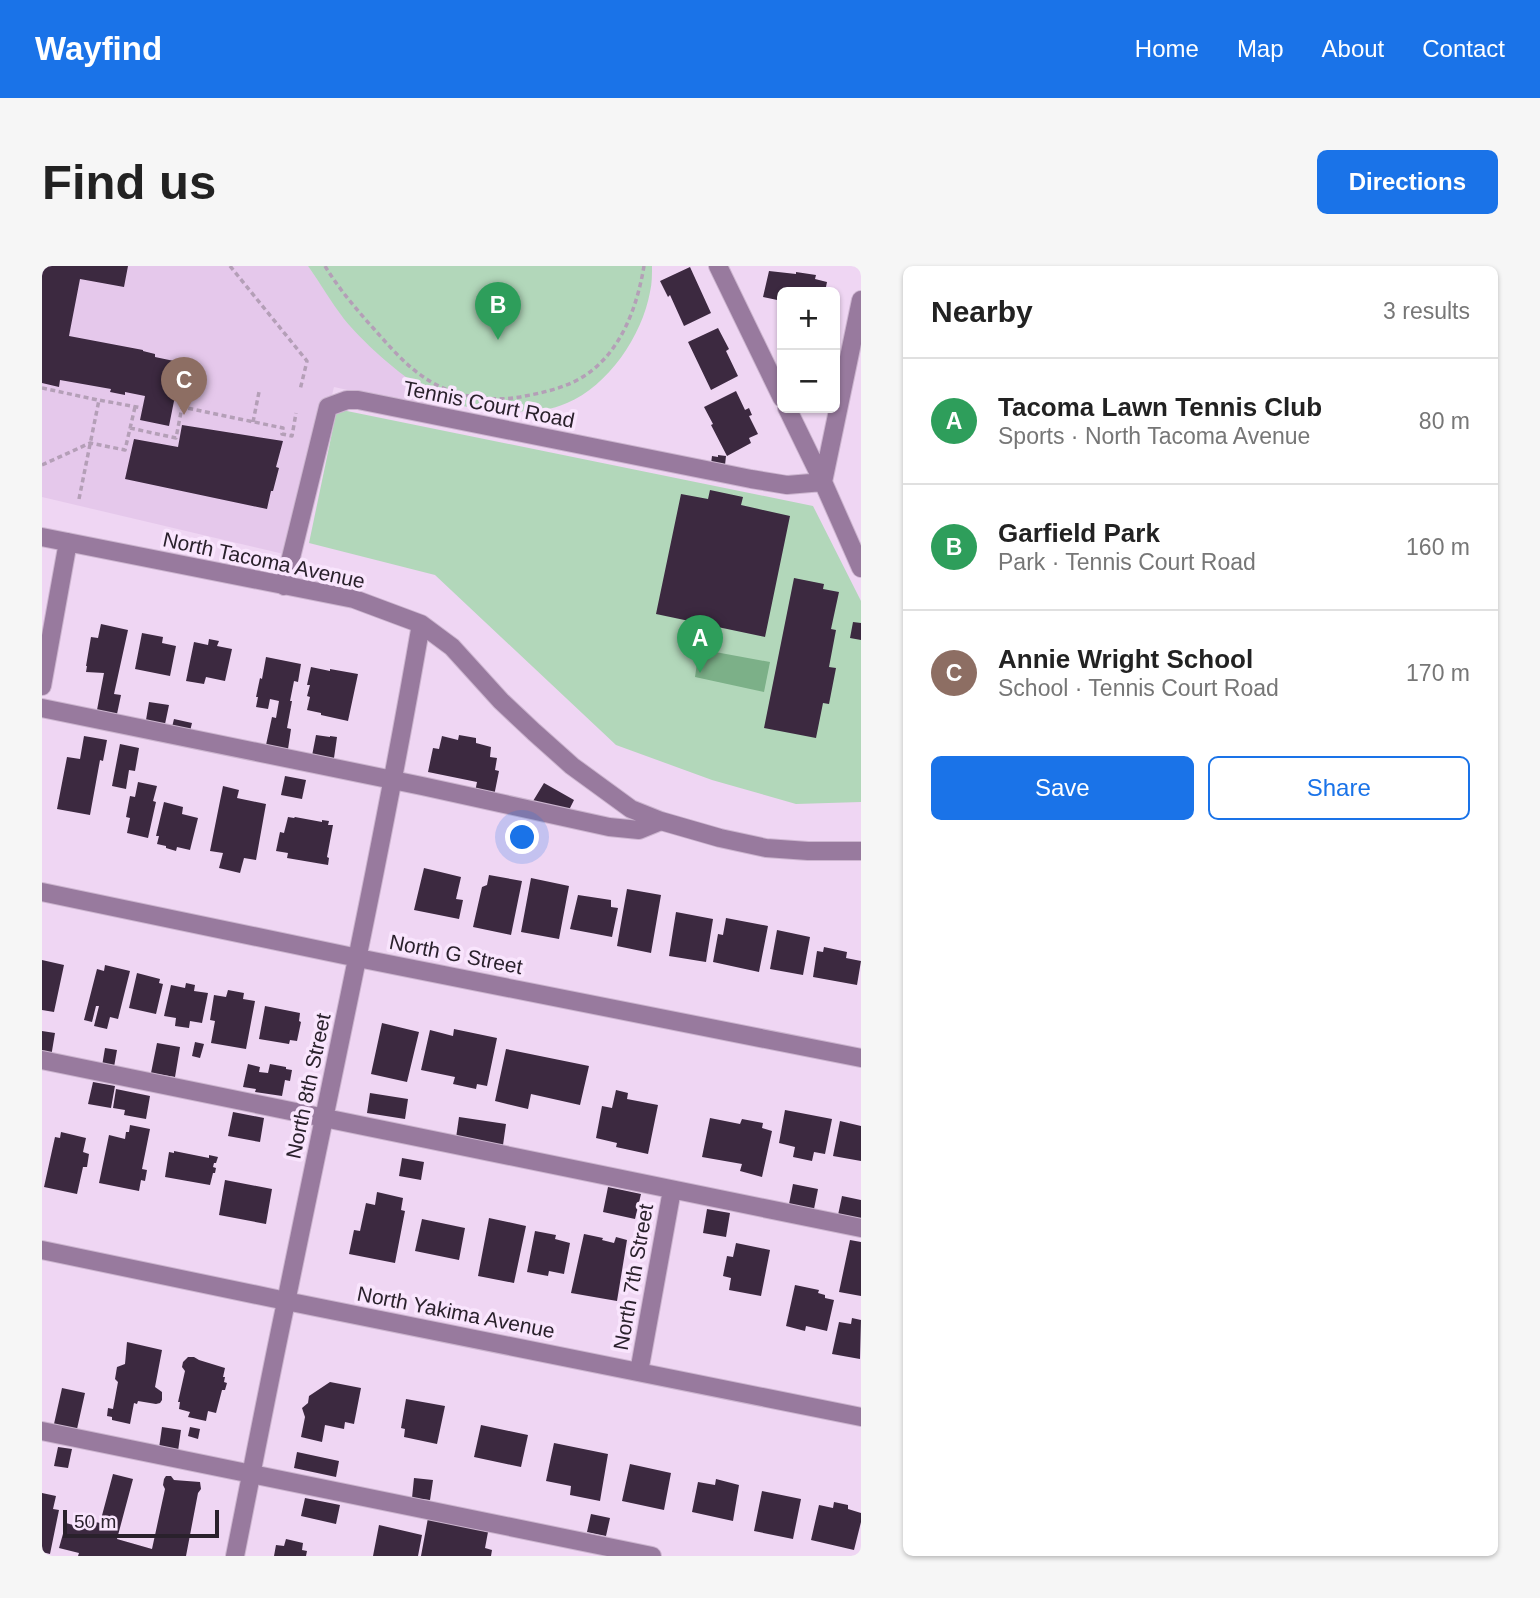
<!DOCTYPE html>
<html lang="en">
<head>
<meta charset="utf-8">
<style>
	body { margin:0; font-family:Helvetica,sans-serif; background:#f6f6f6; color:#222 }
	.controls { position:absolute; right:21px; top:21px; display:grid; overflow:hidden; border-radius:10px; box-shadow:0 2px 5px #0004 }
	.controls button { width:63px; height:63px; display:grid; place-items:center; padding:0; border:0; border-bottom:2px solid #e0e0e0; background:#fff; color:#222; font:35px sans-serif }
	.scale { position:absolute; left:21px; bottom:18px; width:156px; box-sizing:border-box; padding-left:7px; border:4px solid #2a212c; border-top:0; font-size:19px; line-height:24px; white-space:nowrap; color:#2a212c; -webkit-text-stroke:5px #f9e5fd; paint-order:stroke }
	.you { position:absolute; left:481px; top:572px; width:24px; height:24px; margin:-18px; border:5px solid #fff; border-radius:50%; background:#1a73e8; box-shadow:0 0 0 10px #1a73e833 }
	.badge { display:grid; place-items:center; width:46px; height:46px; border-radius:50%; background:#1a73e8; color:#fff; font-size:23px; font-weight:700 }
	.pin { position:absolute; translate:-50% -58px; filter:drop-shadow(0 2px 4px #0008) }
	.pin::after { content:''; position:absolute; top:37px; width:24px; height:21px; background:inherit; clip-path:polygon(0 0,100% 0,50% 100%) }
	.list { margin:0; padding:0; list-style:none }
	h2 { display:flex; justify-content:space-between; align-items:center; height:91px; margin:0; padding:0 28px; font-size:30px }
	h2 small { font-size:23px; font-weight:400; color:#767676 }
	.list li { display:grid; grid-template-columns:46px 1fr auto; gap:21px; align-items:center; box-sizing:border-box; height:126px; padding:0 28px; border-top:2px solid #e0e0e0 }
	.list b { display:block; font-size:26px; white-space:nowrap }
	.list p { margin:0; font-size:23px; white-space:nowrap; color:#767676 }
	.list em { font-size:23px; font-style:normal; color:#767676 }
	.actions { display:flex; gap:14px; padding:21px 28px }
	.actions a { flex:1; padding:16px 0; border:2px solid #1a73e8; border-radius:10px; text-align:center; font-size:24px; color:#1a73e8 }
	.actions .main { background:#1a73e8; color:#fff }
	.map { position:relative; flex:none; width:819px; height:1290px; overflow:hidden; border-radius:10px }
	header { display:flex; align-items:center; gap:42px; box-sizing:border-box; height:98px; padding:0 35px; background:#1a73e8; color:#fff }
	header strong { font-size:33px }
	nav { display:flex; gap:38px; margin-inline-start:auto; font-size:24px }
	.intro { display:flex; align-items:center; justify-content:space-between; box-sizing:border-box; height:168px; padding:0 42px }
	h1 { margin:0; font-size:49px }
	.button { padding:18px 32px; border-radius:10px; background:#1a73e8; color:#fff; font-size:24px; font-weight:700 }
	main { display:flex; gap:42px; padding:0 42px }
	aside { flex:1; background:#fff; border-radius:10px; box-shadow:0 2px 5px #0004 }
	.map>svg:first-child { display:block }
</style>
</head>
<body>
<header>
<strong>Wayfind</strong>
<nav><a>Home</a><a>Map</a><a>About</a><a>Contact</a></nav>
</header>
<div class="intro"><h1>Find us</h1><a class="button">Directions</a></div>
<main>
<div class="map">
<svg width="819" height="1290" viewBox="0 0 819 1290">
	<rect width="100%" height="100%" fill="#efd6f3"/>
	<path fill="#e5c8eb" d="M0,0H266L301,51L307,58L387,125L383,141L292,121L250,290L0,231Z"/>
	<path fill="#b2d7ba" d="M266,0H610C610,9 610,18 608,26C600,70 566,120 525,137C505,146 483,146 462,145C426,143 408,139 377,120C352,104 320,75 302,53C289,36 278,17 266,0Z
		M295,143L771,240L819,335V536L754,538L670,514L574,479L393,309L267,277Z"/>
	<path fill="#7cb088" d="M657,383L728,396L722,426L653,411Z"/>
	<path fill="#3c2940" d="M0,0H86L82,21L38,13L27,70L101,84V85L113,88V91L132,95L126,128L133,130L127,160L98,154L103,130L83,126V129L68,126L69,123L18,114L17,121L0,117Z
		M648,1L669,47L642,60L628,29L626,31L618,15Z
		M727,5L754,8V6L774,9L773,13L785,16L783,26H740V35L721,31Z
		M676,62L687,83L684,85L696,110L669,124L646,76Z
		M694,125L703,144L707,142L710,149L707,150L716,168L707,172L709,177L685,190L669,159L671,158L662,141Z
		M140,159L241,175L234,201L237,202L231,225H229L225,243L83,213L92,173L136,181Z
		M676,189L684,190L683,199L669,198L670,190L676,191Z
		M668,224L701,231L699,239L748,250L723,371L614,348L639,228L666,233Z
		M752,312L782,318L781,323L797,326L789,363L794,364L787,401L794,402L787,438L781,437L774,472L722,462Z
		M811,356L819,357V374L808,372Z
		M59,358L86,364L72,428L79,429L75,448L55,444L62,407L44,406L45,400H44L49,371L56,372Z
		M100,367L121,371L120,377L134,380L128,410L93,403Z
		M167,373L177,375L175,380L190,383L183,415L164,411L162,418L144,415L152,376L166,379Z
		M224,391L259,398L256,416L252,415L248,435H250L245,462L249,463L246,483L224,479L230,451L234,452L237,435L228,433L226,443L214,441L216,431H214L218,412L220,413Z
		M269,401L288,405V403L316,408L306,455L279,449V447L265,444L268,431L265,430L268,419H265Z
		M107,436L127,439L123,458L104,454Z
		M132,453L150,457L147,469L129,465Z
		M274,469L288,471V470L295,471L291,499L269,495Z
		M417,469L434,472V477L449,481L448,491L455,492L453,504L457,505L451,535L432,531L435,516L386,506L391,482L397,483L400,470L416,474Z
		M42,470L65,474L61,495L58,494L48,549L15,543L25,491L38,493Z
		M78,478L97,482L93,505L87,504L84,523L70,520Z
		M243,510L264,514L260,533L239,529Z
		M96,516L115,520L111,535L114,536L106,572L85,567L88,552L84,551L88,530L93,531Z
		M502,517L532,534L525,548L488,540Z
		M181,520L197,524L195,532L224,538L214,594L202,592L198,607L177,602L181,587L168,585Z
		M122,536L141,541L140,548L156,552L148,584L135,581L134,585L124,582V580L115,578L117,570H114Z
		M246,551L252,552L253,551L280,556V554L287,555L286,559H291L285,591L287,592L286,599L245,592L246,587L234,585L238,566L242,567Z
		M382,602L419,611L414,633L421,634L417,653L372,644Z
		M447,609L480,615L469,669L431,661L440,621L445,619Z
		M489,612L527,620L517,673L479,666Z
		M585,623L619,629L609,687L575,680Z
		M536,629L569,634V641L576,642L570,671L528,663Z
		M634,646L671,653L664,696L627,690Z
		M684,652L726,660L717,706L671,696L676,668L681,669Z
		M735,664L768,671L761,709L728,703Z
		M782,681L805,686L804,692L819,695L815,719L771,711L775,685L781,686Z
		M0,694L22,699L12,746L0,744Z
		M63,699L88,705L76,753L68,751L65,763L52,760L57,740H54L50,756L42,754L55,703L62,705Z
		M95,707L118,713L117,717L121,718L114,748L87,742Z
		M144,717L153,719L152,725L166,727L160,757L148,755L147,762L133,760L134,752L122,750L129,719L143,722Z
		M186,724L202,727L201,733L213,735L204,783L169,777L173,755L168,754L172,729L184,731Z
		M223,740L258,747L257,755L259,756L255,775L248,774L247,778L217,773Z
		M340,757L377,766L365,816L329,808Z
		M412,763L455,772L445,820L435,818L434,823L411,818L413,811L379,804L388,764L411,770Z
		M0,765L13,767L9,791L0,789Z
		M153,776L162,778L158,792L150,790Z
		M115,777L138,781L133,811L109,807Z
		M63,782L75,784L72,801L60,800Z
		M464,783L547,800L538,839L489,828L486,843L453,835Z
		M206,798L218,801L217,806L226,807L228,798L244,801V803L250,804L248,815L243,814L240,830L213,826L214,823L201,821Z
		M51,816L73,820L69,842L46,838Z
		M74,823L108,830L104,853L82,849L83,844L71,842Z
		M574,824L586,827L585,833L616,839L606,888L574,881L575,877L554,872L560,840L570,842Z
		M328,827L366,833L363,853L325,847Z
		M743,844L790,853L783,888L772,886L770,895L751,891L753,881L737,877Z
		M191,846L222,852L218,876L186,870Z
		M417,851L464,858L461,879L414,872Z
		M668,852L698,858L700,853L721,857L720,862L730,865L720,911L698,905L700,898L660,891Z
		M798,855L819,860V895L791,890Z
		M88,859L108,863L100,903L105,904L103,915L99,914L97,925L57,917L67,869L83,873L84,866H87Z
		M19,866L44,872L41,886L47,888L45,901H41L35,928L2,921L13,871L18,872Z
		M132,885L167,892V889L176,891L174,897H172L171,901L174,902L173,907H171L168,919L123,911L127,886L132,887Z
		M360,892L382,896L379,914L357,910Z
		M183,914L230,923L224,958L177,949Z
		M751,918L776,923L771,948L746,943Z
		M566,921L599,928L593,953L561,946Z
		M335,926L361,932L359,944L363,945L353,997L307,988L312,964L318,965L324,937L333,939Z
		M800,930L819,934V954L796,949Z
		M665,943L688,947L684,971L661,967Z
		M447,952L484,960L472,1017L436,1010Z
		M380,953L423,962L417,994L373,985Z
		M493,965L514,969L513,973L528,977L522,1008L507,1005L506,1010L485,1006Z
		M542,968L561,972L560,974L572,977L574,971L585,974L575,1035L529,1027Z
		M808,974L819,976V1030L797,1026Z
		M694,977L728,984L719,1030L687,1024L689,1012L681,1010L685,990L691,991Z
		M753,1019L777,1024L776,1027L783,1029V1032L792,1034L785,1065L764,1060L763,1065L744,1060Z
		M810,1052L819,1054L818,1093L790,1088L797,1056L809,1058Z
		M85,1076L120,1084L113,1121L120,1126V1134L118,1137L114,1138L96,1135L95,1138L92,1137L88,1158L70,1154V1151L65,1150L66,1142L71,1143L76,1116L73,1113L75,1101L83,1098Z
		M146,1091H152L157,1094L183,1102L181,1111H183L182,1116L185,1117L183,1124H180L174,1147L166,1145L164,1155L146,1151L148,1146L137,1143L138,1136H136L143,1105L140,1101L141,1096Z
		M288,1116L319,1122L312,1158L303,1156L302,1163L283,1159L280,1176L259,1171L263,1151L260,1142L266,1137L267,1130Z
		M20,1122L43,1127L35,1163L12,1158Z
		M364,1133L403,1140L395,1178L362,1171L363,1163L359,1162Z
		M439,1159L486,1169L479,1201L432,1191Z
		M120,1161L139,1164L136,1185L117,1182Z
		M148,1161L158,1163L156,1173L146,1170Z
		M512,1177L566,1188L558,1235L528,1229L529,1220L504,1215Z
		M16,1181L30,1183L26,1202L12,1200Z
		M255,1186L297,1195L294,1211L252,1202Z
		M588,1198L629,1207L622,1244L580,1235Z
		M71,1208L91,1213L75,1273L110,1283L123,1223L121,1219L122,1213L124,1210H129L132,1214L158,1216L159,1223L156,1227L144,1290H36L37,1287L17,1282L24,1257L38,1261L39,1257H43L44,1254L58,1257Z
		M372,1212L391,1214L388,1234L370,1232Z
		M674,1213L697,1219L691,1255L650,1246L656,1216L673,1219Z
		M720,1225L759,1233L751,1273L712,1265Z
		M0,1227L14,1230L11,1243L17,1244L8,1288L0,1286Z
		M263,1232L298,1239L294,1258L259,1250Z
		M792,1236L806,1239V1243L819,1247V1256L812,1284L769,1274L777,1239L791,1242Z
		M549,1248L568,1252L564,1270L545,1266Z
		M386,1252L446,1266L443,1282L450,1284L449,1290H379Z
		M337,1259L380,1269L376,1290H331Z
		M244,1273L261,1277L260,1284L265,1285L264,1290H232L234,1279L242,1280Z"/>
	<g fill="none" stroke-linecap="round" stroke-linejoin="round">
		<defs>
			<path id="minor" d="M676,0L740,132
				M745,142L781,216L819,302
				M0,271L312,333L379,358L410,381L459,435L492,466L530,500L589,543L619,555L678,572L724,582L766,585H819
				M242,320L286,141L305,134H316L709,213L745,219L781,216L819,34
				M0,420L26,276
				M0,442L380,520L567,561L597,564L619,555
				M0,626L316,692L819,792
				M0,794L819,962
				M0,984L244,1035L819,1151
				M597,1106L630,924
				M0,1165L610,1290
				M193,1290C210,1205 226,1121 244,1036C290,810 340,585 379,358"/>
		</defs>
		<use href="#minor" stroke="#ccb5cf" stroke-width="20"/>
		<path stroke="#b49fb7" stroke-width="3.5" stroke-dasharray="5 3.5" stroke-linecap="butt" d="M188,0L265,95L258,124
			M283,0C297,23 314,43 332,63C348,81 365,101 386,114C413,131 447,136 478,131C499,127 520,123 539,112C578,89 595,42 602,0
			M0,122L56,134
			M211,156L217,126
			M88,162L134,172L140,141L241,162L240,168L250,170L254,147
			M0,199L48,177L83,184L93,141
			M37,233L57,134L100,142"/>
		<use href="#minor" stroke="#987a9e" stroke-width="18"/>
	</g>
	<g text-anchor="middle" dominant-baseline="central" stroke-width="7" stroke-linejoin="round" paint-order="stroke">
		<g font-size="21" fill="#2a212c" stroke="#f9e5fd">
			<text transform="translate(447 138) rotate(11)">Tennis Court Road</text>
			<text transform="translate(222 294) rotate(12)">North Tacoma Avenue</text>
			<text transform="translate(414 688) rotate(11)">North G Street</text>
			<text transform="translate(266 820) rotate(-78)">North 8th Street</text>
			<text transform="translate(591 1011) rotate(-80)">North 7th Street</text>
			<text transform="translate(414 1046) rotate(11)">North Yakima Avenue</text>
		</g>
	</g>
</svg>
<div class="controls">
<button>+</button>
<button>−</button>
</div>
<div class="scale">50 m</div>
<div class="you"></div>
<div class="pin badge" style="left:658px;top:407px;background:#2e9e5b">A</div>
<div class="pin badge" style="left:456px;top:74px;background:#2e9e5b">B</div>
<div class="pin badge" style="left:142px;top:149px;background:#8d6e63">C</div>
</div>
<aside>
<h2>Nearby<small>3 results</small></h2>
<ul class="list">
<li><span class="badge" style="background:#2e9e5b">A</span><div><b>Tacoma Lawn Tennis Club</b><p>Sports · North Tacoma Avenue</p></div><em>80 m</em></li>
<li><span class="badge" style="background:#2e9e5b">B</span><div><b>Garfield Park</b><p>Park · Tennis Court Road</p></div><em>160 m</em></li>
<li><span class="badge" style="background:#8d6e63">C</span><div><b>Annie Wright School</b><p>School · Tennis Court Road</p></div><em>170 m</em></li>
</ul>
<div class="actions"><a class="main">Save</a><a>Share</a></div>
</aside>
</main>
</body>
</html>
